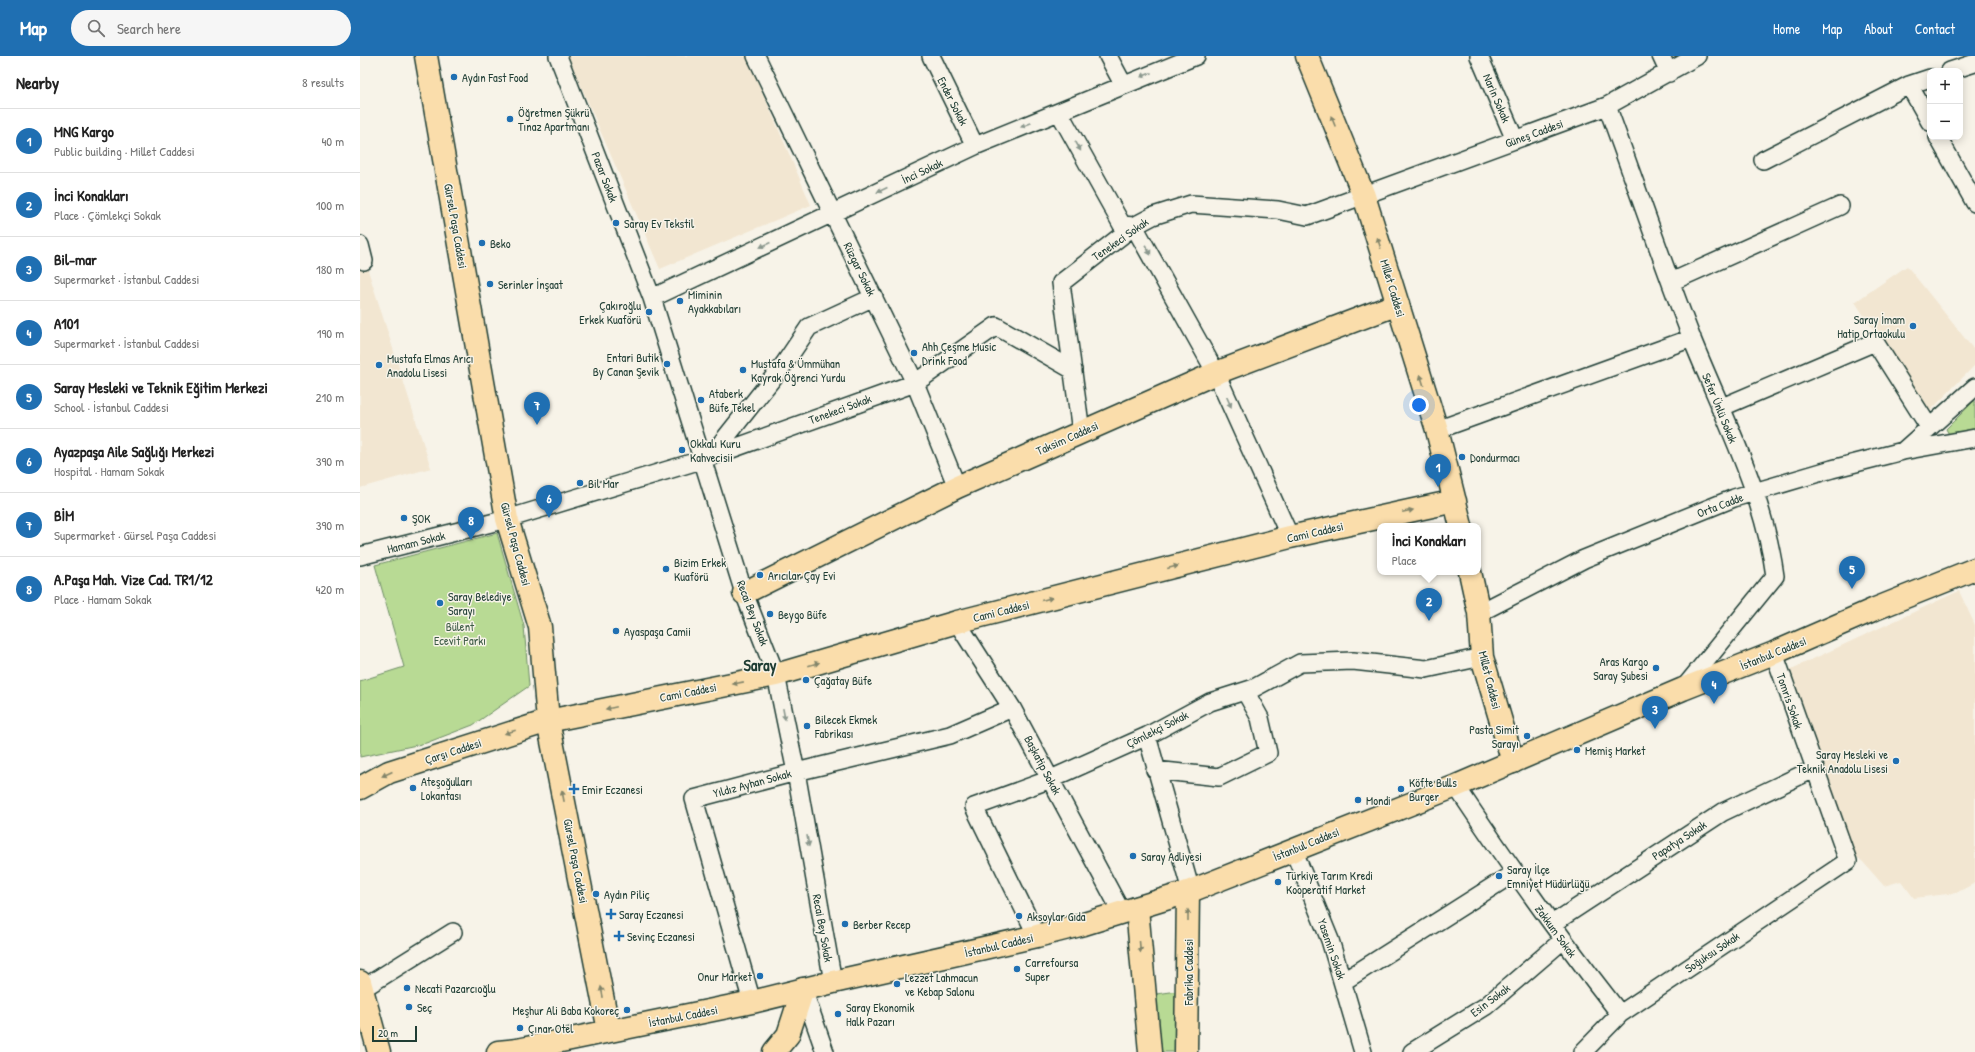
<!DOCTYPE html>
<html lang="en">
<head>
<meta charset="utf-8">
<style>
	body { margin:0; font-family:"Patrick Hand",sans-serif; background:#f6f6f6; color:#222 }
	.controls { position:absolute; right:12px; top:12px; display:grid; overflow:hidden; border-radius:8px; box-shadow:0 2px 10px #0003 }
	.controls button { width:36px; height:36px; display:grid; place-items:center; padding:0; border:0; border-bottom:1px solid #e0e0e0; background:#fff; color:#222; font:20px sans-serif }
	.scale { position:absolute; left:12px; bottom:10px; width:45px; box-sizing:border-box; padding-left:4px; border:2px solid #1f3d34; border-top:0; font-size:11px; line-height:14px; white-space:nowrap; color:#1f3d34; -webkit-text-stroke:3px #f7f3e8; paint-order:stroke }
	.you { position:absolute; left:1059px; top:349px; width:14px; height:14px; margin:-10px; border:3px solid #fff; border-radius:50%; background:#1a73e8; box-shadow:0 0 0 6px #1a73e833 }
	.badge { display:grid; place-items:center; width:26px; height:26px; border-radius:50%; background:#1f6fb2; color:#fff; font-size:13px; font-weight:700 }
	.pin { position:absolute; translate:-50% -33px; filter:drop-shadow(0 1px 2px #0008) }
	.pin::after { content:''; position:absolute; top:21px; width:14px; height:12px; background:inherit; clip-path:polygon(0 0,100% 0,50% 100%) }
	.popup { position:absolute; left:1017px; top:467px; width:104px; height:52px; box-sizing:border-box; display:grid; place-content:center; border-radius:8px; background:#fff; filter:drop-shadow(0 1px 3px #0005); font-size:13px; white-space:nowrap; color:#767676 }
	.popup b { font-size:15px; color:#222 }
	.popup::after { content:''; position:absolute; left:50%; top:100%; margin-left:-8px; border:8px solid transparent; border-top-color:#fff }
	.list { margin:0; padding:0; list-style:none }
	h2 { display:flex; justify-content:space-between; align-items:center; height:52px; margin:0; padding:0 16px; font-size:17px }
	h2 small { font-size:13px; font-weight:400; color:#767676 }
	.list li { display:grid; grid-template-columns:26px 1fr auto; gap:12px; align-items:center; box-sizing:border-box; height:64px; padding:0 16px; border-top:1px solid #e0e0e0 }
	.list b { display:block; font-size:15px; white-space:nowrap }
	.list p { margin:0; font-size:13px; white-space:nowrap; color:#767676 }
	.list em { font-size:13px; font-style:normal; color:#767676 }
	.icon { flex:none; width:22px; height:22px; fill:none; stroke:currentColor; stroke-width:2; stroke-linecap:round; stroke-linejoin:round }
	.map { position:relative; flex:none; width:1615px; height:996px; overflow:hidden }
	header { display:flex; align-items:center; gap:24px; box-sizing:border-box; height:56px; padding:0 20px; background:#1f6fb2; color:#fff }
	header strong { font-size:19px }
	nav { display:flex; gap:22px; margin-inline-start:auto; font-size:14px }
	.search { width:280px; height:36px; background:#f6f6f6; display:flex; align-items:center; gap:10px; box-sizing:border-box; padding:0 14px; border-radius:22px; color:#767676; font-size:15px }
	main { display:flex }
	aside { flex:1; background:#fff }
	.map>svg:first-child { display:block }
</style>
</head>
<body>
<header>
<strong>Map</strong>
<div class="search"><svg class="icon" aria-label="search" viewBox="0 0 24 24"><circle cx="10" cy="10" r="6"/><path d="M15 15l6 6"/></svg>Search here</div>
<nav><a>Home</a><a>Map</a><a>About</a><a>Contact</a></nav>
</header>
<main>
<aside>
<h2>Nearby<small>8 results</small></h2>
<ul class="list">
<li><span class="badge">1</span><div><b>MNG Kargo</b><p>Public building · Millet Caddesi</p></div><em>40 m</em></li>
<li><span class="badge">2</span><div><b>İnci Konakları</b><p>Place · Çömlekçi Sokak</p></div><em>100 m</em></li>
<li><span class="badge">3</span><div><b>Bil-mar</b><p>Supermarket · İstanbul Caddesi</p></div><em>180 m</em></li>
<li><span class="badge">4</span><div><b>A101</b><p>Supermarket · İstanbul Caddesi</p></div><em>190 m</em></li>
<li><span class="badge">5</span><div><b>Saray Mesleki ve Teknik Eğitim Merkezi</b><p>School · İstanbul Caddesi</p></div><em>210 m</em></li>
<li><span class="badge">6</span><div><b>Ayazpaşa Aile Sağlığı Merkezi</b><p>Hospital · Hamam Sokak</p></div><em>390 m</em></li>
<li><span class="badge">7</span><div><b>BİM</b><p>Supermarket · Gürsel Paşa Caddesi</p></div><em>390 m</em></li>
<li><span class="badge">8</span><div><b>A.Paşa Mah. Vize Cad. TR1/12</b><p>Place · Hamam Sokak</p></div><em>420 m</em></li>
</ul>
</aside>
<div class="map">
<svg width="1615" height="996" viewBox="0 0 1615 996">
	<rect width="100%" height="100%" fill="#f7f3e8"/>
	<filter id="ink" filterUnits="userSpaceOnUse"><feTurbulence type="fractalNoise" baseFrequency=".025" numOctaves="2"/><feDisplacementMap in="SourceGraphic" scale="8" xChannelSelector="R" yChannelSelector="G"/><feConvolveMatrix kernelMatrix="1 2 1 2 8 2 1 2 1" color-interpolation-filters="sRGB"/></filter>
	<g filter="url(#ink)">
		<path fill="#f2e6d1" d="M208,0H387L451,149L300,213Z
			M0,189L71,412L0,432Z
			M1547,210L1615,295V309L1568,357L1495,246Z
			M1599,535L1615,569V827L1596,837L1554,842L1541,825L1524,830L1503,806L1489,794L1425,616Z"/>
		<path fill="#b8da94" stroke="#6c8c64" d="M1615,344V376L1591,382L1586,373Z
			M137,477L164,570L169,630L113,669L66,687L0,701V625L44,611L15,509Z
			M818,935L816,996H794L789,939Z"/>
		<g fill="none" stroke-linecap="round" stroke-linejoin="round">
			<defs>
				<path id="minor" d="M198,0L292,242L384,537L416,619L436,716L473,926
					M396,0L555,327L597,431
					M571,0L615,90
					M748,0L763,28
					M1119,0L1155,84
					M1301,0L1309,17
					M1590,15L1615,7
					M1549,29L1570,66
					M1247,50C1276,128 1302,206 1332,283C1363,360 1404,437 1415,520L1323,633
					M699,56L762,169L774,170L856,317L930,481
					M1578,81L1615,147
					M1403,104L1549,29L1570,22
					M0,189L4,205
					M1311,226L1480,150
					M292,242L615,90L836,0
					M1360,352L1515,286L1569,371
					M1077,374L1332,282
					M721,376L701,227L774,170L793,160L831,148L918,154L947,160L1247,50L1337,0
					M1543,395L1615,331
					M351,400L424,308L449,271L514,241
					M0,500L147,463L341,404L555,327L636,270L713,314
					M1119,557L1224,503L1374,442L1472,413L1543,395L1615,382
					M597,566L652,652L762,857
					M787,680L831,835
					M795,714L859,721L908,697L900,662L885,635
					M1096,730C1148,808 1202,884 1260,958
					M933,793L970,884L1003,996
					M1192,868L1363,756L1454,713
					M677,880L614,751L691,723L787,680L850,646L894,632L940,607L993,605L1066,613L1122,601
					M984,925L1154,817
					M2,933L93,876
					M443,933L465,996
					M392,946L334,743L436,716L590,679L652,652
					M1052,996L1126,950L1203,884
					M1223,996L1260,958L1488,805L1414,597"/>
				<path id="major" d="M947,0L1004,140L1077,374L1101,470
					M1110,516L1119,557L1122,601L1153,706
					M384,537L597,431L856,317L1038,248
					M188,665L416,619L597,566L930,481L1095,445
					M777,852L790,996
					M414,996L428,979L443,933
					M826,996L828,836"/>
				<path id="highway" d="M66,0L147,463L180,571L188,665L249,975
					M0,732L29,716L188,665
					M0,926L19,996
					M138,996L157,994L392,946L473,926L677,880L724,868L828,836L1096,730L1323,633L1414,597L1515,553L1615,513"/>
			</defs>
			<use href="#minor" stroke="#1f3d34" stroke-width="20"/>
			<use href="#major" stroke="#1f3d34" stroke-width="25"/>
			<use href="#highway" stroke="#1f3d34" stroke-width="25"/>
			<use href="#minor" stroke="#f7f3e8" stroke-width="17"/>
			<use href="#major" stroke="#faddab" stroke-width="22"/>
			<use href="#highway" stroke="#faddab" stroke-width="22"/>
		</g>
		<defs><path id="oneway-solid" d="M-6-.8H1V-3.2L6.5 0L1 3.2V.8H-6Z"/></defs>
		<g fill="#8b988e">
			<use href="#oneway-solid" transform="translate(786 19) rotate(159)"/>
			<use href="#oneway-solid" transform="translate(666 69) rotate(158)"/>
			<use href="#oneway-solid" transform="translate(718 90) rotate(61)"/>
			<use href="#oneway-solid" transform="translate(522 134) rotate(155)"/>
			<use href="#oneway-solid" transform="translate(405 189) rotate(155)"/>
			<use href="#oneway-solid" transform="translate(788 194) rotate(61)"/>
			<use href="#oneway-solid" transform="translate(869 346) rotate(66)"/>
			<use href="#oneway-solid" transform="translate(424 658) rotate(79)"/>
			<use href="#oneway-solid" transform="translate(448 785) rotate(80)"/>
		</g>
		<g fill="#82856a">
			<use href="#oneway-solid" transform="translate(973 65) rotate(-112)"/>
			<use href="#oneway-solid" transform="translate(1019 187) rotate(-108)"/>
			<use href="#oneway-solid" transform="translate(1062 324) rotate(-107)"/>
			<use href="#oneway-solid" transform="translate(1048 455) rotate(-12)"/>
			<use href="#oneway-solid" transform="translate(813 511) rotate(-14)"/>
			<use href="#oneway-solid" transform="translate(687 543) rotate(-14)"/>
			<use href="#oneway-solid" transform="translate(454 608) rotate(-16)"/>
			<use href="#oneway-solid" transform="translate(378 627) rotate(169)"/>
			<use href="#oneway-solid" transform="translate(251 652) rotate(168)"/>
			<use href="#oneway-solid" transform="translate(150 676) rotate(163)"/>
			<use href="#oneway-solid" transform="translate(27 718) rotate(155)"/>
			<use href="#oneway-solid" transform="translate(203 740) rotate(-101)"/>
			<use href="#oneway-solid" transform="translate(828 859) rotate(-90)"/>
			<use href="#oneway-solid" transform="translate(780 891) rotate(85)"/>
			<use href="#oneway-solid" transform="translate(242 936) rotate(-101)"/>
		</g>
	</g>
	<g fill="#1f6fb2" stroke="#f7f3e8" stroke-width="1.5">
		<circle cx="94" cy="21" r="4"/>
		<circle cx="150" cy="63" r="4"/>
		<circle cx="256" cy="167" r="4"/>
		<circle cx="122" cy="187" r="4"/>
		<circle cx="130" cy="228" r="4"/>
		<circle cx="320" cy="245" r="4"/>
		<circle cx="289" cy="256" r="4"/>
		<circle cx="1553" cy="270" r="4"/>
		<circle cx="554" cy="297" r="4"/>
		<circle cx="307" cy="308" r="4"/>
		<circle cx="19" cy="309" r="4"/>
		<circle cx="383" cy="314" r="4"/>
		<circle cx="341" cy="344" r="4"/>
		<circle cx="322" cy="394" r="4"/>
		<circle cx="1102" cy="401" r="4"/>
		<circle cx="220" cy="427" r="4"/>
		<circle cx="44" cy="462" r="4"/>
		<circle cx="306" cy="513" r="4"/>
		<circle cx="400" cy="519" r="4"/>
		<circle cx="80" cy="547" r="4"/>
		<circle cx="410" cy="558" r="4"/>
		<circle cx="256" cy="575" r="4"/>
		<circle cx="1296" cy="612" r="4"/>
		<circle cx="446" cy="624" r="4"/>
		<circle cx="447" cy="670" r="4"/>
		<circle cx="1167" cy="680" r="4"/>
		<circle cx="1217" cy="694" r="4"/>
		<circle cx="1536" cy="705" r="4"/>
		<circle cx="53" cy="732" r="4"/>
		<path d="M212 727h4v4h4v4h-4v4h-4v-4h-4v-4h4z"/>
		<circle cx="1041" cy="733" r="4"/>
		<circle cx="998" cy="744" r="4"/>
		<circle cx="773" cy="800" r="4"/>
		<circle cx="1139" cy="820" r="4"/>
		<circle cx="918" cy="826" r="4"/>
		<circle cx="236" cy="838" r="4"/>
		<path d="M249 852h4v4h4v4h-4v4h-4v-4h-4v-4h4z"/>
		<circle cx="659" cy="860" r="4"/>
		<circle cx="485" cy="868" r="4"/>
		<path d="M257 874h4v4h4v4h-4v4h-4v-4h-4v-4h4z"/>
		<circle cx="657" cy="913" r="4"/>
		<circle cx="400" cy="920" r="4"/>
		<circle cx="537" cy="928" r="4"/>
		<circle cx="47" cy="932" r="4"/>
		<circle cx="49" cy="951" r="4"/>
		<circle cx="267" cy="954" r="4"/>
		<circle cx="478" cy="958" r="4"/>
		<circle cx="160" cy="972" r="4"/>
	</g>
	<g text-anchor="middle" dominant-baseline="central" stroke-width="3" stroke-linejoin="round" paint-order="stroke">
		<g font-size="12" fill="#1f3d34" stroke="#f7f3e8" text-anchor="start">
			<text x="102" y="21">Aydın Fast Food</text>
			<text x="158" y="56">Öğretmen Şükrü<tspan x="158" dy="14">Tınaz Apartmanı</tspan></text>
			<text x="264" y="167">Saray Ev Tekstil</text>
			<text x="130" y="187">Beko</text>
			<text x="138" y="228">Serinler İnşaat</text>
			<text x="328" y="238">Miminin<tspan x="328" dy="14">Ayakkabıları</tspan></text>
			<text x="281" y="249" text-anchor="end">Çakıroğlu<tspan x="281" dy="14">Erkek Kuaförü</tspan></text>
			<text x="1545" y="263" text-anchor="end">Saray İmam<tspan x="1545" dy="14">Hatip Ortaokulu</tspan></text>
			<text x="562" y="290">Ahh Çeşme Music<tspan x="562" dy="14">Drink Food</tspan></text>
			<text x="299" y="301" text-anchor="end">Entari Butik<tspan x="299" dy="14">By Canan Şevik</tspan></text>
			<text x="27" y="302">Mustafa Elmas Arıcı<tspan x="27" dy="14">Anadolu Lisesi</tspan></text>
			<text x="391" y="307">Mustafa &amp; Ümmühan<tspan x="391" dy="14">Kayrak Öğrenci Yurdu</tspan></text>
			<text x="349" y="337">Ataberk<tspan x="349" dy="14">Büfe Tekel</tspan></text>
			<text x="330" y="387">Okkalı Kuru<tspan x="330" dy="14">Kahvecisii</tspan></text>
			<text x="1110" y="401">Dondurmacı</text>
			<text x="228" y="427">Bil Mar</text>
			<text x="52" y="462">ŞOK</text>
			<text x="314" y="506">Bizim Erkek<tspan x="314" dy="14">Kuaförü</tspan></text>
			<text x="408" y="519">Arıcılar Çay Evi</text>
			<text x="88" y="540">Saray Belediye<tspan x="88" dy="14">Sarayı</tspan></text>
			<text x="418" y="558">Beygo Büfe</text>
			<text x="264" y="575">Ayaspaşa Camii</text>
			<text x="1288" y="605" text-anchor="end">Aras Kargo<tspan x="1288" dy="14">Saray Şubesi</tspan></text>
			<text x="454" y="624">Çağatay Büfe</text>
			<text x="455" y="663">Bilecek Ekmek<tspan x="455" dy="14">Fabrikası</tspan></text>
			<text x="1159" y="673" text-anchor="end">Pasta Simit<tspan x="1159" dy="14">Sarayı</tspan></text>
			<text x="1225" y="694">Memiş Market</text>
			<text x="1528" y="698" text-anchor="end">Saray Mesleki ve<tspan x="1528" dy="14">Teknik Anadolu Lisesi</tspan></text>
			<text x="61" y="725">Ateşoğulları<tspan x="61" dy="14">Lokantası</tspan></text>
			<text x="1049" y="726">Köfte Bulls<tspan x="1049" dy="14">Burger</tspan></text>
			<text x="222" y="733">Emir Eczanesi</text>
			<text x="1006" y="744">Mondi</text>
			<text x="781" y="800">Saray Adliyesi</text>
			<text x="1147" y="813">Saray İlçe<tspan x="1147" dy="14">Emniyet Müdürlüğü</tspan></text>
			<text x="926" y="819">Türkiye Tarım Kredi<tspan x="926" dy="14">Kooperatif Market</tspan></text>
			<text x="244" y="838">Aydın Piliç</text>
			<text x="259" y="858">Saray Eczanesi</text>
			<text x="667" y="860">Aksoylar Gıda</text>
			<text x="493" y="868">Berber Recep</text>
			<text x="267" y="880">Sevinç Eczanesi</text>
			<text x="665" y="906">Carrefoursa<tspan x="665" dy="14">Super</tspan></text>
			<text x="392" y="920" text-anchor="end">Onur Market</text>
			<text x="545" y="921">Lezzet Lahmacun<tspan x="545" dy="14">ve Kebap Salonu</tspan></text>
			<text x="55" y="932">Necati Pazarcıoğlu</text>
			<text x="57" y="951">Seç</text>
			<text x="486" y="951">Saray Ekonomik<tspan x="486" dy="14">Halk Pazarı</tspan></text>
			<text x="259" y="954" text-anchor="end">Meşhur Ali Baba Kokoreç</text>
			<text x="168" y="972">Çınar Otel</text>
		</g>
		<g font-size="12" fill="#1f3d34" stroke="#f7f3e8">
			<text transform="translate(1137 42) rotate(67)">Narin Sokak</text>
			<text transform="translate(593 45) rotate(63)">Ender Sokak</text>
			<text transform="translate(1174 77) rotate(-20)">Güneş Caddesi</text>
			<text transform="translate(562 115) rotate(-25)">İnci Sokak</text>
			<text transform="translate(245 121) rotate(69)">Pazar Sokak</text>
			<text transform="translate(96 170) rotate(80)">Gürsel Paşa Caddesi</text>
			<text transform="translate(760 183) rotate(-35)">Tenekeci Sokak</text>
			<text transform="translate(500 213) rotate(64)">Rüzgar Sokak</text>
			<text transform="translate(1033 232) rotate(73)">Millet Caddesi</text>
			<text transform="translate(1360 352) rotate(68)">Sefer Ünlü Sokak</text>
			<text transform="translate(480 353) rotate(-20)">Tenekeci Sokak</text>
			<text transform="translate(707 382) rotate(-24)">Taksim Caddesi</text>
			<text transform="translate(1360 449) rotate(-21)">Orta Cadde</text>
			<text transform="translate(955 476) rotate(-13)">Cami Caddesi</text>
			<text transform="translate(56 486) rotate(-14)">Hamam Sokak</text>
			<text transform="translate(156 488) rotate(75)">Gürsel Paşa Caddesi</text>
			<text transform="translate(641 555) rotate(-14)">Cami Caddesi</text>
			<text transform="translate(393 557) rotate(69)">Recai Bey Sokak</text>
			<text transform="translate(1413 597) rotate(-22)">İstanbul Caddesi</text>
			<text transform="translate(1130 624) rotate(76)">Millet Caddesi</text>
			<text transform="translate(328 636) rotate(-11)">Cami Caddesi</text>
			<text transform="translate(1430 645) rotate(71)">Tomris Sokak</text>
			<text transform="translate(797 673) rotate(-27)">Çömlekçi Sokak</text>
			<text transform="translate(93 695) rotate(-18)">Çarşı Caddesi</text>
			<text transform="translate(683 709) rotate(62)">Başkatip Sokak</text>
			<text transform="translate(392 727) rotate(-15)">Yıldız Ayhan Sokak</text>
			<text transform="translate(1319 784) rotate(-33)">Papatya Sokak</text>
			<text transform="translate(946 788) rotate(-22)">İstanbul Caddesi</text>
			<text transform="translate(216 805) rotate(79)">Gürsel Paşa Caddesi</text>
			<text transform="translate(463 872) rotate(80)">Recai Bey Sokak</text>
			<text transform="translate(1196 875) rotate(54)">Zakkum Sokak</text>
			<text transform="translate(639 889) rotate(-13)">İstanbul Caddesi</text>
			<text transform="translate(972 893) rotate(71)">Yasemin Sokak</text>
			<text transform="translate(1352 896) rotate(-34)">Soğuksu Sokak</text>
			<text transform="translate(828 916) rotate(-90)">Fabrika Caddesi</text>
			<text transform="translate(1130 944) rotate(-37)">Esin Sokak</text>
			<text transform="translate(323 960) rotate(-11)">İstanbul Caddesi</text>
		</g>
		<g font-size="12" fill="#3e5c47" stroke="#f7f3e8">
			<text x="100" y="570">Bülent<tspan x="100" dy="14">Ecevit Parkı</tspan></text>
		</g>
		<g font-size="16" font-weight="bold" fill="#1f3d34" stroke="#f7f3e8">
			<text x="400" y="609">Saray</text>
		</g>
	</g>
</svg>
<div class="controls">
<button>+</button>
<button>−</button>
</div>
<div class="scale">20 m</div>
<div class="you"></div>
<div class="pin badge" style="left:1078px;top:431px">1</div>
<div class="pin badge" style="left:1069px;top:565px">2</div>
<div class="popup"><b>İnci Konakları</b>Place</div>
<div class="pin badge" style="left:1295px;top:673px">3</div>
<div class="pin badge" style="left:1354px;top:648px">4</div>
<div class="pin badge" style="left:1492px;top:533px">5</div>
<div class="pin badge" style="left:189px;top:462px">6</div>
<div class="pin badge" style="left:177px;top:369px">7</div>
<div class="pin badge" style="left:111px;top:484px">8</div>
</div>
</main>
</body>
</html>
